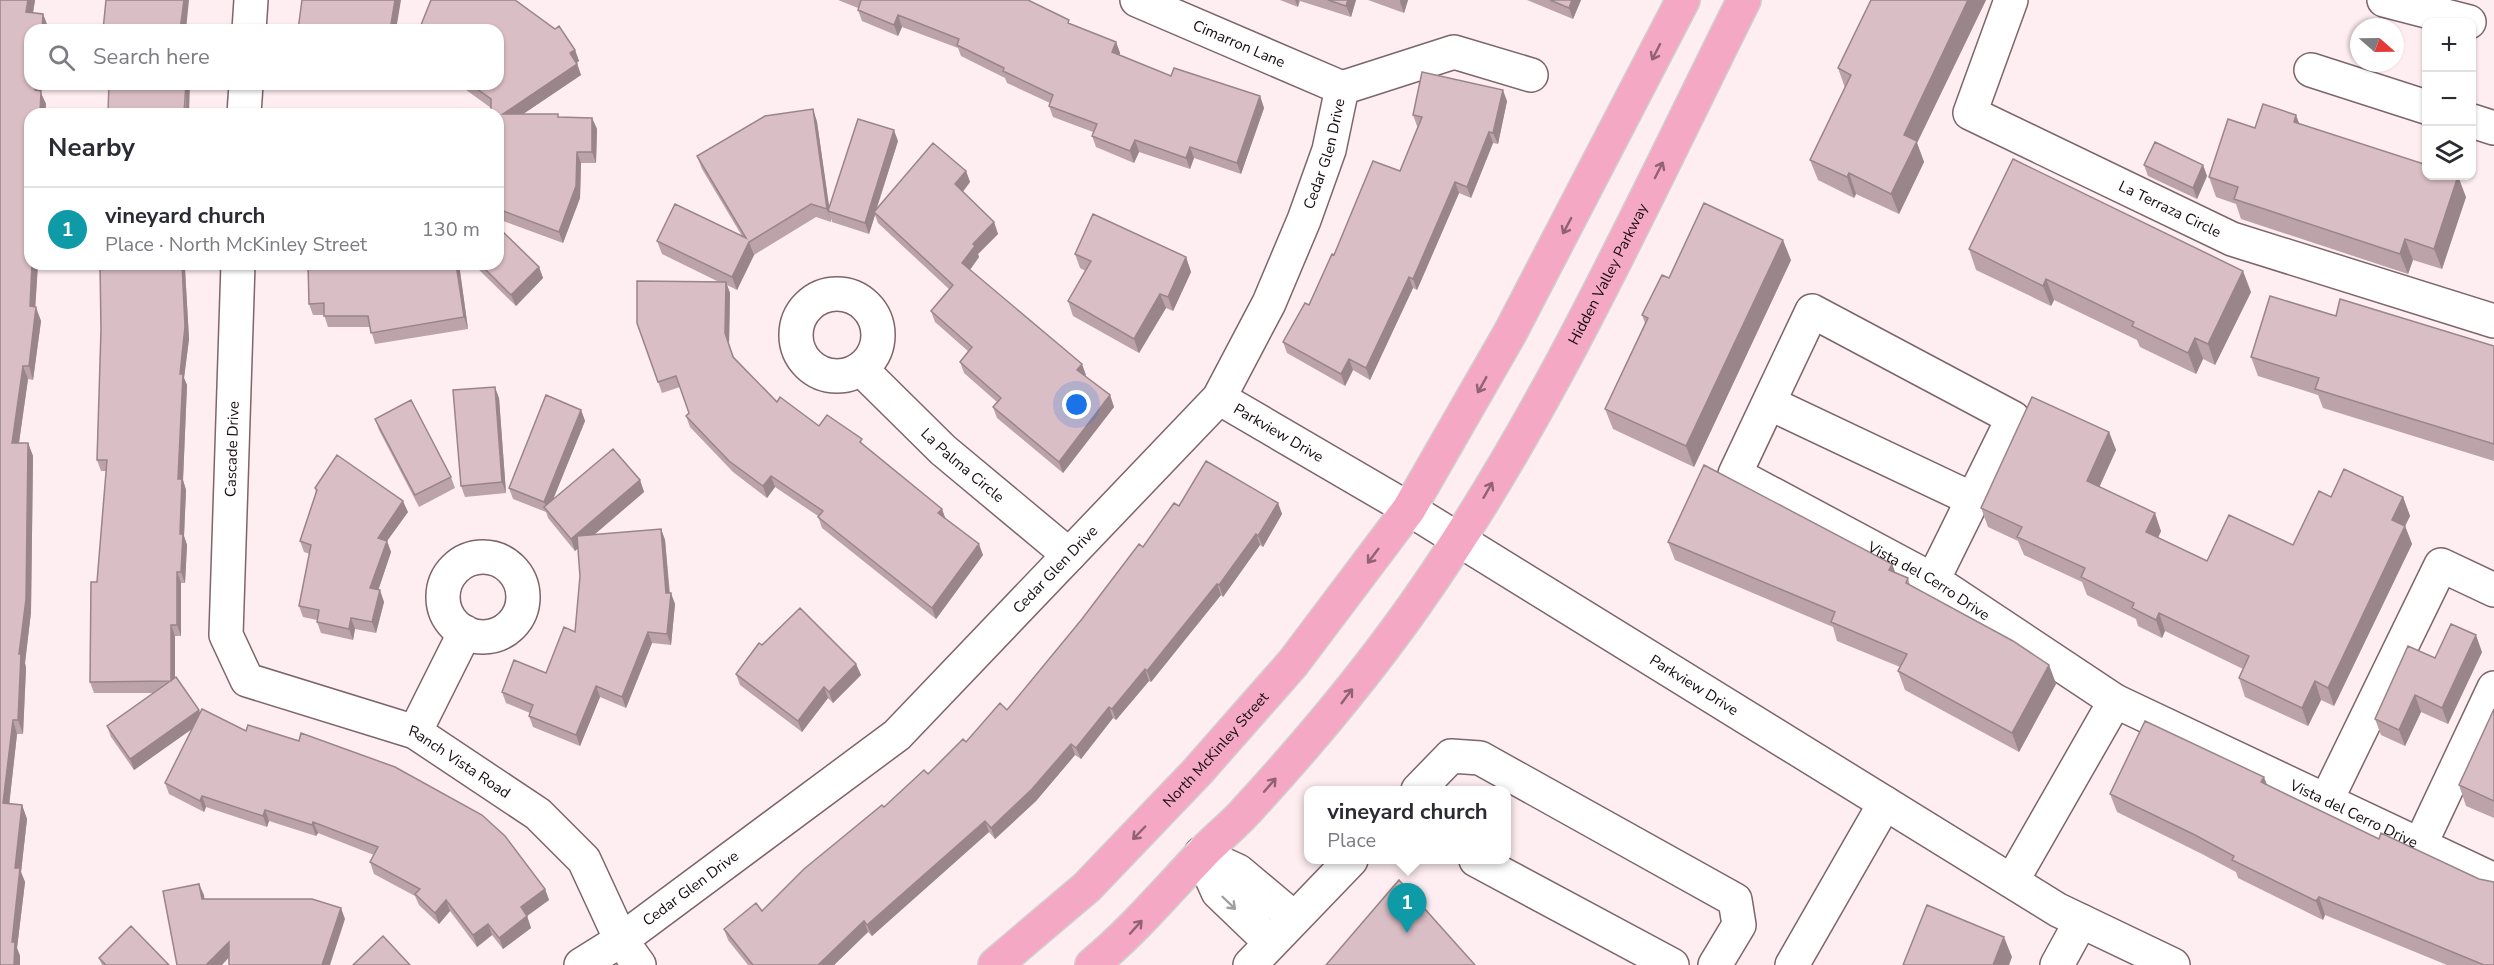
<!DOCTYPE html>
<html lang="en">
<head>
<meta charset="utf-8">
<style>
	body { margin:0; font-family:"Nunito Sans",sans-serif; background:#f2f2f3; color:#2b2b33 }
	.controls { position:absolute; right:18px; top:18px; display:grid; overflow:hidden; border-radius:12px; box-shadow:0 2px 4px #0004 }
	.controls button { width:54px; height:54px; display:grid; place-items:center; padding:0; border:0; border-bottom:2px solid #e1e1e2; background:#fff; color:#2b2b33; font:30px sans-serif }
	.compass { position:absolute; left:2350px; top:18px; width:54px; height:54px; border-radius:50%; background:#fff; box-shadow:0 2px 4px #0004; rotate:110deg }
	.you { position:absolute; left:1077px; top:405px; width:21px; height:21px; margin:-15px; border:4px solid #fff; border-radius:50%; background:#1a73e8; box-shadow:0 0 0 9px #1a73e833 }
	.badge { display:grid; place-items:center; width:39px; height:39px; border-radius:50%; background:#ca3f75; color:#fff; font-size:20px; font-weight:700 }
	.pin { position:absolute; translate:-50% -50px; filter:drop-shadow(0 2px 3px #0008) }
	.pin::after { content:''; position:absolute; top:32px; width:21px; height:18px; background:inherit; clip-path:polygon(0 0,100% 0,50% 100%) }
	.popup { position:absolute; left:1304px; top:786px; width:207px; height:78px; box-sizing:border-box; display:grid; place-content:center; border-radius:12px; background:#fff; filter:drop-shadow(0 2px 4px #0005); font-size:20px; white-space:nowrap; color:#7c7c81 }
	.popup b { font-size:22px; color:#2b2b33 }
	.popup::after { content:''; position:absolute; left:50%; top:100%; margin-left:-12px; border:12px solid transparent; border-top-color:#fff }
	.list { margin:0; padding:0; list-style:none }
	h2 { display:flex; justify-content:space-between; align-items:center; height:78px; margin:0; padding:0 24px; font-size:26px }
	h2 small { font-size:20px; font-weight:400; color:#7c7c81 }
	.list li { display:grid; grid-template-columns:39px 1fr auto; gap:18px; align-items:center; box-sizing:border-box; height:84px; padding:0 24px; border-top:2px solid #e1e1e2 }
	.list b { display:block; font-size:22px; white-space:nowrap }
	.list p { margin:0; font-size:20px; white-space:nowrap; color:#7c7c81 }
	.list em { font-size:20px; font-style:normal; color:#7c7c81 }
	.icon { flex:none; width:33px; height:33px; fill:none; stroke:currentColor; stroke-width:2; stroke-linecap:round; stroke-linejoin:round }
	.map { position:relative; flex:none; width:2494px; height:965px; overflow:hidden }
	.search { position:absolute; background:#fff; box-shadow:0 2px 4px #0004; left:24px; top:24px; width:480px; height:66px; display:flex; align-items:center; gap:15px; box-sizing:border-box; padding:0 21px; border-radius:18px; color:#7c7c81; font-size:22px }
	.panel { position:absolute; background:#fff; box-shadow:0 2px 4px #0004; left:24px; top:108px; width:480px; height:162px; border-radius:18px }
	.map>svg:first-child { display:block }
</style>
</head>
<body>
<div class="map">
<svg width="2494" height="965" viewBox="0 0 2494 965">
	<rect width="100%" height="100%" fill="#feedf1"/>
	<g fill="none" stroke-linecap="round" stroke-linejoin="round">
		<defs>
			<g id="minor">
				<path id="s1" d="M1137,0L1342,88"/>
				<path id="s2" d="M2011,0L1970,113L2232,239L2494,321"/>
				<path d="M2384,0L2469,22"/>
				<path d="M249,30L251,0"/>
				<path d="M2311,70L2426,107"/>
				<path d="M1342,88L1454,52L1531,75"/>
				<path d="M244,114L246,84"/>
				<path d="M2472,121L2494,128"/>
				<path id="s3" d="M238,264L226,635L247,680L415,732L538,814L584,860L621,940L639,965"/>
				<circle cx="837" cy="335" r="41"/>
				<path id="s4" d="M861,369L943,450L1069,555"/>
				<path id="s5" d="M1219,398L1409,509L2058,910L2173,965"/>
				<path d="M1769,403L1972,499"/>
				<circle cx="483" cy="597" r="40"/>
				<path id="s6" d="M1933,580L2013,418L1812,311L1735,474L1933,580L2115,701L2494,880"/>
				<path d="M415,732L465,632"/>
				<path d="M1418,790L1451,756L1480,758L1735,900L1739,925L1715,965"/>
				<path d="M2326,801L2441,565L2494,590"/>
				<path d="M2420,845L2494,688"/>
				<path d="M1201,854L1218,892L1270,942"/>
				<path d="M1201,854L1238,871L1294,918"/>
				<path d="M1476,860L1672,965"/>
				<path d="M2012,881L2115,701"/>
				<path id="s7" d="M581,965L621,940L897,735L1219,398L1269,303L1304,220L1329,150L1342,88"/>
				<path d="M1250,965L1351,860"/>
				<path d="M1792,965L1885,803"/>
				<path d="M2057,965L2081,921"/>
			</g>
			<g id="major">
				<path id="s8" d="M995,965L1087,887L1198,771L1293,663L1409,509L1510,333L1683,0"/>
				<path id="s9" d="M1092,965C1133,931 1163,895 1200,856C1214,840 1232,827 1246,811C1306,746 1363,678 1414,606C1546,419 1642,204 1744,0"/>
			</g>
		</defs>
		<use href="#minor" stroke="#7d656b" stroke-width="36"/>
		<use href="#major" stroke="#d0cecf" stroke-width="36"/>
		<use href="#minor" stroke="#fff" stroke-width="33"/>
		<use href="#major" stroke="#f5a8c3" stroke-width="33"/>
	</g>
	<path fill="#bba3a9" d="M0,0H35L33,13L43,14L48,27V30H30V84H42L41,93L46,104L45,114H30V264H38L35,307L41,321L33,380L28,379L19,443H28L33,456L31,612L25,663L26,668L23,734H17L9,804L22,805L27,819L21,872L25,882L17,948L20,956V965H0Z
		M838,0H1028L1071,24L1116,42L1120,53L1119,55L1171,76L1260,96L1264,108L1241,174L1194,158L1190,169L1139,152L1134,163L1096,147L1092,136L1093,132L1053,117L1049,106L1050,103L1007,83L1005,78L961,56L958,48L902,27L898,36L862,21L858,10V8Z
		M1280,0H1356L1351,17L1300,1L1298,7Z
		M1368,0H1408L1404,13Z
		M1527,0H1581L1573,19Z
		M1871,0H1986L1917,143L1924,162L1899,214L1856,194L1854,198L1818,180L1810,160L1845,88L1838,68Z
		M575,50L579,61L577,63L581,75L523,114H558L559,117L592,118L597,129L596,163H581L580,198L563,243L498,219V114L491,108L458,84H498Z
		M319,84H334V86Z
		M1507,101L1498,144L1493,143L1471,198L1459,193L1417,290L1413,288L1370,380L1353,370L1345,386L1287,353L1283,342L1309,305L1334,255L1400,171L1418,126H1417L1413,115Z
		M813,109L817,122L829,208L898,141L877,208L966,171L970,182L963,192L994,222L998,234L978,254L979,257L970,270L1086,375L1085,376L1110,395L1114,407L1063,473L997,418L993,407L997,402L964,373L960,362L969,352L935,322L931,311L950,290L878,223L875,215L869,234L832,222L831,218V222L816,217L754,255L737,290L727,285L730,293L729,344L734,357L777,402L819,426L864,445L942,509L945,519L983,555L936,619L822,528L818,516L775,487L767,498L733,472L690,427L686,416L689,413L680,387L662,393L637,323L719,282L662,254L657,241L742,236L702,169L697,156Z
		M2299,124L2466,197L2442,269L2413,260L2408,274L2241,219L2236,204L2216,197L2209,177Z
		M2144,165H2203L2207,176L2197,199L2148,176Z
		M1969,249L2251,292L2215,365L2203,359L2196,374L2140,347L2137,340L2054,300L2051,306L1976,270Z
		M1075,254L1186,257L1191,272L1173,311L1166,308L1139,353L1073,316L1068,301L1086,271L1080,268Z
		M1791,260L1694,467L1613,429L1605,409L1645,323L1642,315L1669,278Z
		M100,264H188V269H185L189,339L184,378L187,385L183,480L186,490L184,536L187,545L185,583H181V636H175V679L200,713L545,889L549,900L527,916L531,928L503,949L492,935L477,947L450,911L439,924L419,905L415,896L374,874L370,862L374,855L318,833L316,836L269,821L267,827L206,807L204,812L169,794L165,783L192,729L134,770L111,737L107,726L155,693H94L90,682L106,471H101L97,460L101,330Z
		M459,264L468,329L375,344L370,327H328L324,315H313L309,304Z
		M473,264H498L539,267L543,278L516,306Z
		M2336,316L2494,346V461L2323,408L2318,395L2258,376L2251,357Z
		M499,398L506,493L465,497L461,486Z
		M581,410L585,421L553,499L640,480L644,492L594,535L661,529L665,540L670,593L675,604L671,645L652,643L626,708L600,697L580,746L533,727L529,716L530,713L506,703L502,692L546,673L575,632L580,576L578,548L575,551L548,518L546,512L513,499L509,488Z
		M375,419L451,477L455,488L419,507L379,430Z
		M2109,432L2116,450L2099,486L2161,531L2158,538L2207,561L2293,545L2331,497H2403L2410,516L2405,526L2412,544L2334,706L2321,700L2308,726L2245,697L2239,678L2243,669L2165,631L2162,638L2138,626L2136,619L2087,595L2082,582L2024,555L2018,541L1988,527L1981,508Z
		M315,488L408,512L387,541L391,552L378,590L384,602L376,633L355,629L353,640L321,633L317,622V620L303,617L299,606L310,554L304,552L300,541L316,493Z
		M1278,503L1282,514L1263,547L1260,545L1223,597L1221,595L1151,682L1149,681L1116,720L1113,718L1081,759L1075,755L1036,801L995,839L989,832L872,936L868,932L834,965H748L728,940L724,929L762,911L884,807L928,774L966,742L1007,710L1143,547L1179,506Z
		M1668,542L1892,564L1895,572L1908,578L1910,585L2049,665L2056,684L2019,752L1905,690L1898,671L1900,667L1837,641L1833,627L1675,560Z
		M2482,652L2448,724L2421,712L2405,746L2381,735L2375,719L2435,658Z
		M856,664L861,675L833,703L828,698L802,732L740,685L736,674Z
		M2494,709V818L2466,806L2459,785Z
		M2267,785L2494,965H2447L2325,915L2323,920L2238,878L2236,872L2202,854L2117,812L2110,794Z
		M99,958L169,965H102Z"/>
	<path fill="#99858a" d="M28,0H35L31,25L26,12Z
		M184,0H189L186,30H180Z
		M395,0H401L396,30H390Z
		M1295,0H1299L1298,7Z
		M1348,0H1356L1351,17L1346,6Z
		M1400,0H1408L1404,13L1400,2Z
		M1572,0H1581L1573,19L1569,8Z
		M1968,0H1986L1917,143L1924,162L1899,214L1891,194L1904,135Z
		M43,14L48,27V30H42Z
		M898,15L902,27L898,36L894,25Z
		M1116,42L1120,53L1116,63L1112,52Z
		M575,50L579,61L574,64L570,53Z
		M577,64L581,75L507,125L503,114Z
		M36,84H42L41,93L46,104L45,114H40L35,90Z
		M186,84H190L189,114H185Z
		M1503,90L1507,101L1498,144L1493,133Z
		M1260,96L1264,108L1241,174L1237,163Z
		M813,109L817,122L830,212L828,211L831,222L827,209Z
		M2296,115L2304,136L2294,122Z
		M592,118L597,129L596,163L592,152Z
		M894,130L898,141L875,213L874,212L875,215L869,234L865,223Z
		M1489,132L1493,143L1471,198L1467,187Z
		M1135,140L1139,152L1134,163L1130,151Z
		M1190,147L1194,158L1190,169L1186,158Z
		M577,152L581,163L580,198L563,243L559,232Z
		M2203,165L2207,176L2197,199L2193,188Z
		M966,171L970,182L959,196L955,184Z
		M1849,173L1856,194L1854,198L1847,177Z
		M2458,176L2466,197L2442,269L2434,249Z
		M1455,182L1459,193L1417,290L1413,279Z
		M994,222L998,234L978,254L979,257L966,275L962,263L973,244Z
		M2405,239L2413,260L2408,274L2400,254Z
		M1783,240L1791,260L1694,467L1686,446Z
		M749,242L754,255L737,290L732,277Z
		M1186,257L1191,272L1173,311L1168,297Z
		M32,264H38L35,312L36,307L41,321L33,380L29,366Z
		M182,264H184L185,269L189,339L184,378L187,385L183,480L186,490L184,536L187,545L185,583L181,572L178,479Z
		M456,264H459L468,329L464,317Z
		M539,267L543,278L516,306L511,295Z
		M2243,271L2251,292L2215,365L2208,344Z
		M1409,277L1413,288L1370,380L1366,368Z
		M2046,279L2054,300L2051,306L2043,286Z
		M726,282L730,293L729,344L725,333Z
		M1160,294L1166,308L1139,353L1134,339Z
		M2195,338L2203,359L2196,374L2188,353Z
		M1349,359L1353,370L1345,386L1341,374Z
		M1082,364L1086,375L1081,381L1077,370Z
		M23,366L28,379L17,456L12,443Z
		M495,387L499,398L506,493L502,482Z
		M1110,395L1114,407L1063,473L1059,462Z
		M581,410L585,421L548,512L544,502Z
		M2109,432L2116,450L2094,499L2087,481Z
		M28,443L33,456L31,612L25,663L26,668L23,734L18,720L19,654Z
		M771,476L775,487L767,498L763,486Z
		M640,480L644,492L575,551L571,539Z
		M2403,497L2410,516L2399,538L2392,520Z
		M403,501L408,512L387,541L391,552L375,600L370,588L378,538Z
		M1278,503L1282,514L1263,547L1258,536Z
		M942,509L946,520L938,513Z
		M2155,513L2161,531L2152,550L2146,532Z
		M2405,526L2412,544L2334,706L2328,688Z
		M661,529L665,540L670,601L671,593L675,604L671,645L667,634L666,593Z
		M1256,534L1260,545L1223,597L1219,585Z
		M979,544L983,555L936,619L932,608Z
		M1892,564L1899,583L1889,570Z
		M177,572L181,583V636L177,625Z
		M1217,584L1221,595L1151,682L1147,671Z
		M380,590L384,602L376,633L372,622Z
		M2159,613L2165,631L2162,638L2156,620Z
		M351,618L355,629L353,640L349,629Z
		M171,625L175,636V692L171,681Z
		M648,632L652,643L626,708L622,697Z
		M2476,635L2482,652L2448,724L2442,708Z
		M856,664L861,675L833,703L829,692Z
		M2049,665L2056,684L2019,752L2012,733Z
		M1145,669L1149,681L1116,720L1112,709Z
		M2315,681L2321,700L2308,726L2302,708Z
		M596,686L600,697L580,746L576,735Z
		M824,687L828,698L802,732L798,721Z
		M2415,695L2421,712L2405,746L2399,730Z
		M1109,707L1113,718L1081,759L1076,748Z
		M199,710L203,721L134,770L130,759Z
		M13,720L17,734L8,816L3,803Z
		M1071,744L1075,755L1036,801L995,839L991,828Z
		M2264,777L2271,795L2261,782Z
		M202,796L206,807L204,812L200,801Z
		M22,805L27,819L21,872L25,882L17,948L20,956V965H14L12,942L15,868Z
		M265,810L269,821L267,827L263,816Z
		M985,821L989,832L872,936L867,925Z
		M313,822L318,833L316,836L312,825Z
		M199,884L204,895L206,910L202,899Z
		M545,889L549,900L527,916L531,928L503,949L499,938L521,907Z
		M2319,897L2325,915L2323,920L2316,901Z
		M446,900L450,911L439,924L435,913Z
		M341,908L345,919L330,965H322Z
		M864,921L868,932L834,965H818Z
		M488,924L492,935L477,947L473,935Z
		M2004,937L2012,957L2009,965H1993Z
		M229,942L233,953L222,965H206Z"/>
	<path fill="#dabec5" stroke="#99858a" stroke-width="1.5" d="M0,0H28L26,12L43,14L42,30H30V84H36L35,90L41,91L40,114H30V264H32L30,306L36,307L29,366H23L12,443H28L26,599L19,654H21L18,720H13L3,803L22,805L15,868H20L12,942H15L14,965H0Z
		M106,0H184L180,30H103Z
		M302,0H395L390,30H298Z
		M431,0H515L555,29L559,26L575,50L570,53L577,64L503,114H558V117L592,118V152H577L576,186L559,232L498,209V114H491V99L470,84H498V30H419Z
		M861,0H1028L1069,20L1068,23L1116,42L1112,52L1171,76L1174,68L1260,96L1237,163L1190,147L1186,158L1135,140L1130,151L1092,136L1097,124L1049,106L1053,95L1003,71L1004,68L957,45L959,39L898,15L894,25L858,10Z
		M1328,0H1348L1346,6Z
		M1550,0H1572L1569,8Z
		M1871,0H1968L1904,135L1917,141L1891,194L1849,173L1847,177L1810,160L1851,75L1838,68Z
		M1422,72L1503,90L1493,133L1489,132L1467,187L1455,182L1413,279L1409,277L1366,368L1349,359L1341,374L1283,342L1305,303L1309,305L1332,254L1334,255L1373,161L1400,171L1422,117L1413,115Z
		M109,84H186L184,113H189V114H103V111H108Z
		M2263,104L2296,115L2294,122L2427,165V176H2458L2434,249L2405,239L2400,254L2234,199L2238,187L2209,177L2228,119L2255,128Z
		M813,109L827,209L811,204L749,242L732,277L657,241L675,204L746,238L697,156L765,116Z
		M858,119L894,130L865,223L828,211Z
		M2155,142L2203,165L2193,188L2144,165Z
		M933,143L966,171L955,184L994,222L973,244L975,246L962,263L1082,364L1077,370L1110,395L1059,462L993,407L1001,398L960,362L972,347L931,311L953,285L874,212Z
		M2013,159L2243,271L2208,344L2195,338L2188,353L2132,326L2134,322L2046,279L2043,286L1969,249Z
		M1704,203L1783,240L1686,446L1605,409L1648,318L1642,315L1662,275L1669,278Z
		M1093,214L1186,257L1168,297L1160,294L1134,339L1068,301L1091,261L1075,254Z
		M498,227L539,267L511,295L480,264H498Z
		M100,264H182L185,327L180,374H183L178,479H182L180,534H183L181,572H177V625H171V681L90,682L91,582H97L107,460H97L101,330Z
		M308,264H456L464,317L371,333L368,316H324V303L309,304Z
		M637,281L726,282L725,333L733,357L777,402L780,397L819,426L827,415L862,439L860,442L942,509L938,513L979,544L932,608L818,517L823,511L771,476L763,486L729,461L686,416L689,413L676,376L658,382L637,323Z
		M2270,296L2336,316L2340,299L2494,346V444L2315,389L2319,378L2251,357Z
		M495,387L502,482L461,486L453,390Z
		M546,395L581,410L544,502L509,488Z
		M2032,397L2109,432L2087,481L2155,513L2146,532L2207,561L2229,515L2293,545L2319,491L2331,497L2344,469L2403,497L2392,520L2405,526L2328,688L2315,681L2302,708L2239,678L2249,656L2159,613L2156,620L2132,608L2134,603L2081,577L2085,568L2017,537L2022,527L1981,508Z
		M411,400L451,477L415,495L375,419Z
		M613,449L640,480L571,539L544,507Z
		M337,455L403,501L378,538L387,541L370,588L380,590L372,622L351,618L349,629L317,622L319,610L299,606L311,545L300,541L317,490L315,488Z
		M1206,461L1278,503L1258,536L1256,534L1219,585L1217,584L1147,671L1145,669L1112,709L1109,707L1076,748L1071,744L1032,789L991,828L985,821L867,925L864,921L818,965H753L724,929L756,903L762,911L804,869L882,805L884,807L924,770L928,774L963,739L966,742L1000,703L1007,710L1082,619L1139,544L1143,547L1174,503L1179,506Z
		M1704,465L1892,564L1889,570L1908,578L1906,583L2013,641L2049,665L2012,733L1898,671L1907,654L1831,622L1835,612L1668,542Z
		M661,529L666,593H671L667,634L648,632L622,697L596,686L576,735L529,716L533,705L502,692L514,660L546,673L564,627L575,632L580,576L577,536Z
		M800,608L856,664L829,692L824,687L798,721L736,674L759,643L762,645Z
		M2451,624L2476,635L2442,708L2415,695L2399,730L2375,719L2408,646L2435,658Z
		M176,677L199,710L130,759L107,726Z
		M202,709L246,731L248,725L299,741L301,733L395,767L482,815L505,836L545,889L521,907L527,916L499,938L488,924L473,935L446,900L435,913L415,894L420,889L370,862L378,847L313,822L312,825L265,810L263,816L202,796L200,801L165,783Z
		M2494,709V801L2459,785Z
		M2145,721L2264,777L2261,782L2379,839L2381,833L2479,879L2494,882V965H2484L2319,897L2316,901L2232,860L2234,856L2195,835L2110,794Z
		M1399,880L1475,965H1326Z
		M199,884L202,899H312L341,908L322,965H229V942L206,965H177L163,891Z
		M1927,905L2004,937L1993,965H1903Z
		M131,926L169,965H106L99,958Z
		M383,936L410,965H353Z"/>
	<defs><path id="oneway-shaft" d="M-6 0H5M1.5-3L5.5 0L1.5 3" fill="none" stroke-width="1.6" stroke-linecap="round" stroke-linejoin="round" transform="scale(1.5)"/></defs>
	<g stroke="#906272">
		<use href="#oneway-shaft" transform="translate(1656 52) rotate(117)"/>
		<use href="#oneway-shaft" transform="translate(1659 170) rotate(-63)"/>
		<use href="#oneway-shaft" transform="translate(1567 226) rotate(118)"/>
		<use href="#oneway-shaft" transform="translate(1482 385) rotate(119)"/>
		<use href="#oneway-shaft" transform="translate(1488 490) rotate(-60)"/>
		<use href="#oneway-shaft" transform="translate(1373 556) rotate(127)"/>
		<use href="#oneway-shaft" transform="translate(1347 696) rotate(-53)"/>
		<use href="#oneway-shaft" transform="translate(1270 785) rotate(-49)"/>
		<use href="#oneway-shaft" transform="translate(1139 833) rotate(134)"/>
		<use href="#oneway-shaft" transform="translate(1136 927) rotate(-48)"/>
	</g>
	<use stroke="#a19e9f" href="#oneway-shaft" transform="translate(1229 903) rotate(44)"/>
	<g text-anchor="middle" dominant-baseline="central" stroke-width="4.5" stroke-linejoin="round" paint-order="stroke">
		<g font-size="15" fill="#150c0e" stroke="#fff">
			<text stroke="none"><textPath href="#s1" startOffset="111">Cimarron Lane</textPath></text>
			<text stroke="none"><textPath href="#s7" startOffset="1124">Cedar Glen Drive</textPath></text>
			<text stroke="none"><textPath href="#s2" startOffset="342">La Terraza Circle</textPath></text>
			<text stroke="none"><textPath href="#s9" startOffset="868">Hidden Valley Parkway</textPath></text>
			<text stroke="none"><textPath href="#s5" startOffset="69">Parkview Drive</textPath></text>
			<text transform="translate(232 449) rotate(-88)">Cascade Drive</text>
			<text stroke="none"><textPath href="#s4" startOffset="140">La Palma Circle</textPath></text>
			<text stroke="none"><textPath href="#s7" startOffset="620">Cedar Glen Drive</textPath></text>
			<text stroke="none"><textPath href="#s6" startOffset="810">Vista del Cerro Drive</textPath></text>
			<text stroke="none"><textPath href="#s5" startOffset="555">Parkview Drive</textPath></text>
			<text stroke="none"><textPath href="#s8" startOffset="309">North McKinley Street</textPath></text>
			<text stroke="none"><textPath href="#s3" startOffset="650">Ranch Vista Road</textPath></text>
			<text stroke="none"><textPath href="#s6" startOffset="1296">Vista del Cerro Drive</textPath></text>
			<text stroke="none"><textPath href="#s7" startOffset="134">Cedar Glen Drive</textPath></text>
		</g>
	</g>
</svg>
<div class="controls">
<button>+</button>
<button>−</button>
<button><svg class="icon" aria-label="layers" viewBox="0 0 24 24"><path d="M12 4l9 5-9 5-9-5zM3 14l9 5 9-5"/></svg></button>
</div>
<svg class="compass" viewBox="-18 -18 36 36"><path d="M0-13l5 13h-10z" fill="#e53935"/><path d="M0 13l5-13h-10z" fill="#7c7c81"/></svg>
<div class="you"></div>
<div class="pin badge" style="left:1407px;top:933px;background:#0f9aa8">1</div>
<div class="popup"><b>vineyard church</b>Place</div>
<div class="search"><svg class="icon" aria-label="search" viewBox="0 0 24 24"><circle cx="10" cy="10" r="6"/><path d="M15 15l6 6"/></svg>Search here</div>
<section class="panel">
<h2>Nearby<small></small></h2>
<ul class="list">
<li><span class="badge" style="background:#0f9aa8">1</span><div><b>vineyard church</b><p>Place · North McKinley Street</p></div><em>130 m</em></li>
</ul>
</section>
</div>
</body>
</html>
